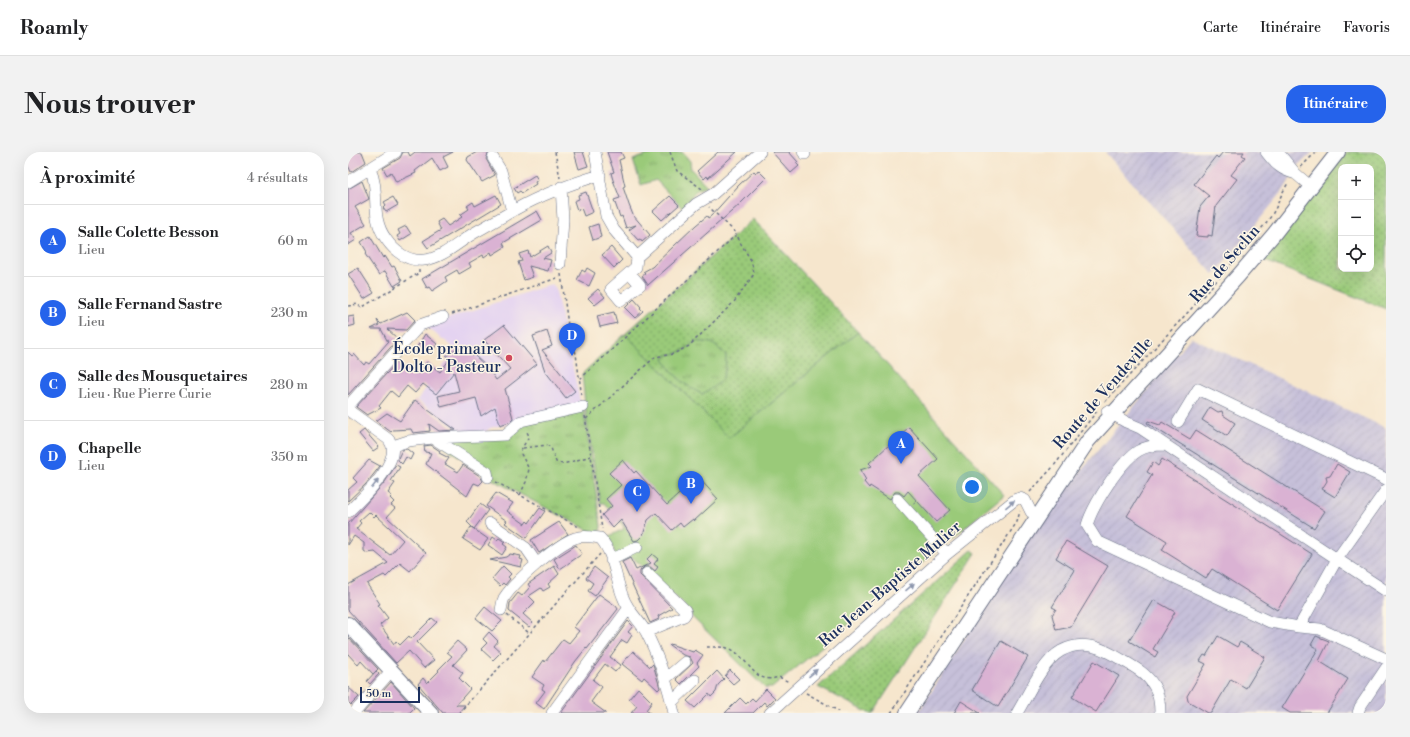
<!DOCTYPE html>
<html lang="fr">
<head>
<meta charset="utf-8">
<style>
	body { margin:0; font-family:"Libre Bodoni",serif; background:#f2f2f2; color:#202124 }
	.controls { position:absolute; right:12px; top:12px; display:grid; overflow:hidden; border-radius:8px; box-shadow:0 4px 16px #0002 }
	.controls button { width:36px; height:36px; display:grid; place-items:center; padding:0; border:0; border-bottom:1px solid #e0e0e0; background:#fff; color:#202124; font:20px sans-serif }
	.scale { position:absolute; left:12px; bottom:10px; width:60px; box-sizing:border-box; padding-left:4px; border:2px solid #1b2f5e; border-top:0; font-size:11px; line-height:14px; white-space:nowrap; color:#1b2f5e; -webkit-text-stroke:3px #fcf5e5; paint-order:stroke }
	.you { position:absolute; left:624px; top:335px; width:14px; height:14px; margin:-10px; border:3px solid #fff; border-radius:50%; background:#1a73e8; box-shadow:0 0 0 6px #1a73e833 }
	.badge { display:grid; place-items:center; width:26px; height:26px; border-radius:50%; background:#2563eb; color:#fff; font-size:13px; font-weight:700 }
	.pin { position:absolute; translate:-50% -33px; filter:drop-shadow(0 1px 2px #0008) }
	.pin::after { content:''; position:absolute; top:21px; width:14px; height:12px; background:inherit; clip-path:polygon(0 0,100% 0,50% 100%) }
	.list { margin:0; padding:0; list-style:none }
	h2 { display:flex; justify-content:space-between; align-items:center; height:52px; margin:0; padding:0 16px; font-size:17px }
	h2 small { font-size:13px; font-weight:400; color:#757577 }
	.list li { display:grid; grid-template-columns:26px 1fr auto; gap:12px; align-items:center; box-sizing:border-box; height:72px; padding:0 16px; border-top:1px solid #e0e0e0 }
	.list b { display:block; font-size:15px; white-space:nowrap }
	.list p { margin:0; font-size:13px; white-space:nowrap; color:#757577 }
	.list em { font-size:13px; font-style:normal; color:#757577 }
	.icon { flex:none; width:22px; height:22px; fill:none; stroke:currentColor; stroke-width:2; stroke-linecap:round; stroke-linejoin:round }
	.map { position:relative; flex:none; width:1038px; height:561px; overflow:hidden; border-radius:16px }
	header { display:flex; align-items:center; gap:24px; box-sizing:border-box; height:56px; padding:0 20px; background:#fff; border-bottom:1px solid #e0e0e0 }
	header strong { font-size:19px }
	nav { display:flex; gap:22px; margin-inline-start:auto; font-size:14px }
	.intro { display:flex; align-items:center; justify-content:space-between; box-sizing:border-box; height:96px; padding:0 24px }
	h1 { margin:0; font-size:28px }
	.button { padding:10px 18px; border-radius:16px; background:#2563eb; color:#fff; font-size:14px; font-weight:700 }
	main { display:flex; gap:24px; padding:0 24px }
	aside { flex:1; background:#fff; border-radius:16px; box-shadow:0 4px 16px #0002 }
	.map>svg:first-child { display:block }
</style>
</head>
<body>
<header>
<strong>Roamly</strong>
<nav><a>Carte</a><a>Itinéraire</a><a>Favoris</a></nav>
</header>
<div class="intro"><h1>Nous trouver</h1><a class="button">Itinéraire</a></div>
<main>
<aside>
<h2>À proximité<small>4 résultats</small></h2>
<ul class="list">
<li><span class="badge">A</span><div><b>Salle Colette Besson</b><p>Lieu</p></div><em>60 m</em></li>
<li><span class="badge">B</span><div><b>Salle Fernand Sastre</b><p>Lieu</p></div><em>230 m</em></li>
<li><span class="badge">C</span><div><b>Salle des Mousquetaires</b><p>Lieu · Rue Pierre Curie</p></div><em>280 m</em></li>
<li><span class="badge">D</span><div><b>Chapelle</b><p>Lieu</p></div><em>350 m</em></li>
</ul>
</aside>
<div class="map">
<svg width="1038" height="561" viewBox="0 0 1038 561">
	<defs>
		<pattern id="industrial-furrows" width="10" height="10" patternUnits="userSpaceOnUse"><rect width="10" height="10" fill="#c6c0d9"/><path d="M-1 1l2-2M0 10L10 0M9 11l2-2" fill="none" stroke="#aaa5bd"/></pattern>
		<pattern id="grass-dots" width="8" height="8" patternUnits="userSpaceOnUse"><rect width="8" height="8" fill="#9aca79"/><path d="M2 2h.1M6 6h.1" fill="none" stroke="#7da466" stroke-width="1.8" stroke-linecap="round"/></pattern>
		<pattern id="park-tufts" width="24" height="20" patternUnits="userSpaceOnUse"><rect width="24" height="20" fill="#9aca79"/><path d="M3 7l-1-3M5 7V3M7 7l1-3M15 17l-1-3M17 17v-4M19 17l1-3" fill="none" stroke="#7da466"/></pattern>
	</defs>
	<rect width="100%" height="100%" fill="#fcf5e5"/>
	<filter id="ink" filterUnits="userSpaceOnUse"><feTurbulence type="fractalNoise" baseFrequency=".025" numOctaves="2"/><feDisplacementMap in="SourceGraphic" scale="8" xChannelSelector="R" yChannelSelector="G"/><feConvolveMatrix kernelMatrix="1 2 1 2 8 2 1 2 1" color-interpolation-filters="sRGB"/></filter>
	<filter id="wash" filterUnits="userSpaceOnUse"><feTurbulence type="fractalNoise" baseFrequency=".012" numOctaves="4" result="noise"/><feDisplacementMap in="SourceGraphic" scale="16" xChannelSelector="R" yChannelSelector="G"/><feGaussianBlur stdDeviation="0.9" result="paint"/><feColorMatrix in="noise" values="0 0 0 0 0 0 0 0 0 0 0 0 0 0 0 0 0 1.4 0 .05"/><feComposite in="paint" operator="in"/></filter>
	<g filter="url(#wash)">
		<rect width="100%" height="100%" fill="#f6e6cd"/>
		<path fill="#e4d3f1" d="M204,132L207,135L233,253L142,276L135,282H117L69,248L100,208L97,204L104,194L77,174Z"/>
		<path fill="url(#industrial-furrows)" d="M757,0H965L950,14L935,39L866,123Z
			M843,185L1038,276V561H570L687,375Z"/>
		<path fill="url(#grass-dots)" stroke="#5a7c6c" fill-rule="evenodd" d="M999,0H1038V157L912,107L991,7ZM993,15H1023V117H993Z
			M405,67L510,180L381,286L277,182Z
			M624,398L628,401L525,561H521L470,535Z"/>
		<path fill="url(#park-tufts)" stroke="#5a7c6c" d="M307,0H334L342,9L343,17L360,35C341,37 346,47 335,57L308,28L293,33L285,8Z
			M347,189L364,191L378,203C378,226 374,231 354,242C337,234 325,223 316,207L319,203C330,202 340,197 347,189Z
			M235,255L253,374L252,379L247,382L140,325L85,286L157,283L173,269Z"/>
		<path fill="#9aca79" stroke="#5a7c6c" d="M510,180L656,343L424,536H417L343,464L344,461L283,404L270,411L261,384L276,377L275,373L256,351H252L239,271L234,222L277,182L381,286Z"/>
		<g id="blocks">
			<path fill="#dab2d3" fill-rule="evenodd" d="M0,0H14L18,10L3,20L0,13Z
				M55,0H60L62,4L67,0H105L95,5L100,15L92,19L84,6L67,19L68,21L48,30L43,20L39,23L35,16L52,6Z
				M129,0H141L138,7L147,23L134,30L119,8L120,5Z
				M226,0H235L240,14L231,17Z
				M259,0H273L276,6L271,8L277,34L275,35L281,53L285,63L302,83L294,90L292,87L290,88L281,78L288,73L278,76L274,64L272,65L266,48L272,46L265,28L263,21L266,20Z
				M370,0H389L360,26L359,24L356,27L349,19Z
				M424,0H441L450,10L448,11L451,14L443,21Z
				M875,0H896L894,3L897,5L883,23L889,27L868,54L864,84L860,83V85L848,84L852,55L861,44L846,32L868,4L870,6Z
				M410,18L418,26L392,52L300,133L294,124L297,122L295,120L304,115L348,73L359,64L360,66L363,64L391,33L406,19L408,21Z
				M187,23L190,28L187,30L188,32L174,41L172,39L169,41L166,36Z
				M14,29L21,47L7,55L18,72L3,81L8,88L0,93V37Z
				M238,40L245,60L236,64L233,56L229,58L226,49L231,47L230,43Z
				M148,43L153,52L80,96L75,89L93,78L89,70L94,67L100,74L114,65L112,63L121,57L119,54L125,50L127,54Z
				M322,44L331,53L314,68L305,59Z
				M45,45L50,53L38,60L35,56L38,53L36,50Z
				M189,59L194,68L155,91L157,95L144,103L143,100L136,105L135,103L121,111L123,115L111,122L109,118L97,125L99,129L84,139L81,135L79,136L74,127Z
				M250,72L253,85L245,88L241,75Z
				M58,74L63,82L52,89L49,84L52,82L50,78Z
				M22,84L35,106L37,104L44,115L46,114L49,119L54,129L46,134L37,119L31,123L17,102L19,100L13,90Z
				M200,94L203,101L195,106L203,108L200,119L181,114L185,125L176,128L170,110L174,109L171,102L180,99L182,105Z
				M263,95L274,108L266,116L254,103Z
				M10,116L26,141L16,147L0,122Z
				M239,116L247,121L241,134L229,128L234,118L237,120Z
				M250,137L257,145L247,153L240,146Z
				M286,147L293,155L292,156L295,159L287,166L277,156Z
				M59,160L67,168L58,178L39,177L50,187L0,243V200L4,204L6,202L16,213L18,210L21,212L40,190L33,177H23L31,173L29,168L33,172Z
				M266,160L269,171L252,175L249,164Z
				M6,164L7,173L0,175V165Z
				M156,173L189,212L157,237L165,266L161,270L152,273L147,255L133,264L128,246L93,255L90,244L111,239L106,220L88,242L75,232L67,241L59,234L50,245L43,239L31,254L33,256L19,263L8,255L49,210L56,217L59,214L69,222L79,210L92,220L102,207L98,204L109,196L127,204L140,216L148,228L162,217L136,188Z
				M199,179L204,194L194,198L227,239L218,246L197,219L185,184Z
				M77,182L89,192L85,198L82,196L77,201L69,195Z
				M67,248L76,255L108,278L91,279L81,272L82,279L65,281L63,277L45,278L43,280L28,269L39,261L52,269Z
				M862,255L870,260L874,259L875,263L887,271L879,284L854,268Z
				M800,269L812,273L814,270L842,287L848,278L977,359L966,376L799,271Z
				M561,275L590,307L571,324L602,358L588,370L560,339L556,344L551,340H547L542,347L522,334L521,336L516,330L518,328L512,318L524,314L521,311Z
				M16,278L31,295L25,299L11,282Z
				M83,293L92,299L91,301L101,306L97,312L110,320L115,313L132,324L135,329L131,333L126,331L119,344L78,312L83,301L77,300L76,294Z
				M59,297L65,302L62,308L58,305L54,312L50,308L51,304L54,298Z
				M814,307L964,402L929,458L864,417L858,426L838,413L814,398L819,389L779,364L804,323L799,320L805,310L810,314Z
				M21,308L32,314L18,332L0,349V338L9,330L5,326Z
				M275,308L286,321L288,319L319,353L350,325L370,347L346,369L345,367L335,375L332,371L324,378L308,361L300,368L295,383L290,388L286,389L273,368L265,376L254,363L264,354L258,347L273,333L261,321Z
				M989,312L1002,320L987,345L974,337L979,329L978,325L982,324Z
				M48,313L52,315L43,329L47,331L40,341L44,344L42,346L46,350L43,353L47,356L39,365L78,401L62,419L52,411L38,425L36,423L19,432L32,452L30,453L40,466L32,473L46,492L48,489L52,493L61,484L63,487L84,466L89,470L69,490L86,508L76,516L61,499L48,511L0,458V433L40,411L27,400L19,401L16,399V391L6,384L0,393V372L37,330ZM21,360L26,365L28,363L55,388L42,403L8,377L13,371L11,369Z
				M148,341L165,351L159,359L177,372L179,369L181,371L192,356L197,359L178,386L157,371L159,369L138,354Z
				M132,352L140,358L126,377L119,370Z
				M211,370L220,382L191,401L183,388Z
				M123,375L140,387L132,398L115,387Z
				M145,385L149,388L151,386L157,390L155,392L159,395L154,403L140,393Z
				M718,389L760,414L723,475L708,478L704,463L708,457L704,455L727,418L708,406Z
				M228,393L234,402L212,417L206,407Z
				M162,402L173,404L172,407L175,408L173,415L142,408L158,405Z
				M304,402L310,407L306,412L310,415L307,419L301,414H297L292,419V423L324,456L310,464L311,467L302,471L274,410L282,406L288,418L303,411L299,407Z
				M155,414L163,422L160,425L162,427L157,433L155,431L152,434L144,427Z
				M206,414L211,422L200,432L202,435L195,439L193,436L181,444L187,450L175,462L185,471L181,475L161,459L162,451L170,441L174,444L182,435L180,432Z
				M246,415L260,426L247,444L240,439L245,431L238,426Z
				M251,442L268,454L270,457L239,497L238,496L227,510L196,557L188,551L197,539L194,537L196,533L184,525L196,508L197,510L215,487L221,491L231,479L226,475Z
				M806,448L827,460L805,497L810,500L807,505L781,489Z
				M137,455L154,469L144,479L128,466Z
				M280,469L285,474L280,480L284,483L279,491L274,488L262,505L273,513L267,520L257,512L245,528L254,535L243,550L258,561H213Z
				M141,480L150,489L146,494L153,500L145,508L133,497L139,491L135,487Z
				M870,484L889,495L892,490L917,505L898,536L883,527L863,561H860L840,549L839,544L858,512L852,509L856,503L858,504Z
				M968,484L981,489L971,509L1000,527L979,561H942L934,556L970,497L963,493Z
				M0,485L30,517L25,522L13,509L10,513L0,502Z
				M109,489L119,498L105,513L115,521L111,526L122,537L108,553H117L110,561H95L70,532L75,526L79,531L91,519L90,518L104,504L99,500Z
				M653,489L680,505L650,555L624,538Z
				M322,492L345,500L347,498L355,503L349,511L351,514L333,532L328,527L345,511L342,505L335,503L321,493Z
				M285,499L302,515L305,512L312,536L310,538L296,525L294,528L274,512Z
				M746,509L771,524L748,560L724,545Z
				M382,518L391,527L385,532L377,524Z
				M28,519L31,522L22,532L19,529Z
				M369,519L376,527L370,533L368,540L363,545L361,542L347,556L339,549Z
				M43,530L66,556L61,561H15Z
				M0,535L11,545L3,553L0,550Z
				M290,536L304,550L298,558L302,561H283L289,554L281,547Z
				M418,537L427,546L419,554L416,550L405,561H377L392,546L398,552L404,546L407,549Z
				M613,549L632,561H606Z"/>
		</g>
	</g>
	<g filter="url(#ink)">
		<use href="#blocks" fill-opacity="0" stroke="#686f85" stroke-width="1"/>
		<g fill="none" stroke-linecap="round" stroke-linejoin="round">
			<defs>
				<path id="minor" d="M247,0L258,64L266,78L289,105
					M455,0L457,2
					M918,0C927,12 933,18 948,22
					M930,0L948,22L962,34
					M145,6L153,19L164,59
					M22,17C33,40 21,64 38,87C46,99 60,110 76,108C93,107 111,90 126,81C140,73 154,65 168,57C195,42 222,32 252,23
					M0,30L48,0
					M212,112L215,68L213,35
					M282,121L292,133L273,149L263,137L288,115L289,105L348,52L365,42L412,0
					M0,254L72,173L95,165
					M0,258L40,287C59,306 13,347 0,360
					M759,259L778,270L792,276L989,407L1038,338
					M830,270L850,237L1038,327
					M85,286L139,320L140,325
					M817,293C807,293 798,294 790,299C772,310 745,353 739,373L749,389L922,470L951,475L972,477L1038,507
					M45,294L60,289L85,286L157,283L173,269L235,255
					M549,347L599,402
					M142,371L178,396L189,412
					M263,408L289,395
					M153,458C154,454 154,450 156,446C166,430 209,392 227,386C235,383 243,385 252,386C266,401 267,426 275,445C280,459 291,468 298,480C311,505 320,534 326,561
					M951,475L989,407L1038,439
					M298,480L336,464L338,461L337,458L299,421
					M317,527L337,510
					M324,550L347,528
					M6,561L44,518
					M204,561L280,457
					M422,561L599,402L668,347L672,346L677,348L683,360
					M669,561C680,543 695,509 713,499C736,486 756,497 776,509C788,516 799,522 806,534C811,542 812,552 812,561
					M1010,561L1012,555L1038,516"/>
				<path id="major" d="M0,472L83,561
					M559,561L740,289L891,123L926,82L990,0"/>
			</defs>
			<use href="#minor" stroke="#686f85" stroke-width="12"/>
			<use href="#major" stroke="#686f85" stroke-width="16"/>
			<path stroke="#686f85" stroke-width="1.5" stroke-dasharray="3 3" stroke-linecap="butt" d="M207,0L212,26
				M322,0L329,19L354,37
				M953,15L968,0
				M213,122L220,173L228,202L234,246
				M0,154L10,152L13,156L71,121V118
				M104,162L212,125
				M232,227L389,82L361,55
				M757,250C812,189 870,131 921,67C930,55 932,42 941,30
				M237,264L254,377
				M238,267L307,205L325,202L341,194L386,150L406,122C404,103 393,97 389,82
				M175,296L199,293L203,296L208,310L215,312L243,304
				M148,330L231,375
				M682,340L705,315L749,259
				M172,343L178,330L181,317L173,302V298L181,284L178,278
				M565,352L569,349
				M159,463L181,481
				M359,495C367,495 380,494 386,499C403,511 407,533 431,525L441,530
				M458,541L494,561
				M111,561L252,402
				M543,561L669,370L672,359"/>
			<use href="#minor" stroke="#fff" stroke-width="11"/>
			<use href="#major" stroke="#fff" stroke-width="14"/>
		</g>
		<defs><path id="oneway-solid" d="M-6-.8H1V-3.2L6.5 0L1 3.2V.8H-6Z"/></defs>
		<g fill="#8d97ae">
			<use href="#oneway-solid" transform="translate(27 332) rotate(-52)"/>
			<use href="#oneway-solid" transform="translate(662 352) rotate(-39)"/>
			<use href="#oneway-solid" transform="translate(562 435) rotate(-41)"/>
			<use href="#oneway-solid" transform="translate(465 521) rotate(-41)"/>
		</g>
	</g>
	<circle fill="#d1495b" stroke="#fcf5e5" stroke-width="1.5" cx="161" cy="206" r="4"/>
	<g text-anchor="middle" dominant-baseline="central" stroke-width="3" stroke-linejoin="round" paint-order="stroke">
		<g font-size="16" fill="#1b2f5e" stroke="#fcf5e5">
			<text transform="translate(877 112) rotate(-49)">Rue de Seclin</text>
			<text transform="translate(755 241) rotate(-49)">Route de Vendeville</text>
			<text transform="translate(542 432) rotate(-41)">Rue Jean-Baptiste Mulier</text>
		</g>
		<g font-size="16" fill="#1b2f5e" stroke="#fcf5e5" text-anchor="end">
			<text x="153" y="197">École primaire<tspan x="153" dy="18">Dolto - Pasteur</tspan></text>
		</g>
	</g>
</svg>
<div class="controls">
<button>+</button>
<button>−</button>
<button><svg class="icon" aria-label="locate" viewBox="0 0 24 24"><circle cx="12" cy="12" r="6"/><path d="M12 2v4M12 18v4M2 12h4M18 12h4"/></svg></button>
</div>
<div class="scale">50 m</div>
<div class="you"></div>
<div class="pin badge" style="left:553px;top:312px">A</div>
<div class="pin badge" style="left:343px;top:352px">B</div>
<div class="pin badge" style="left:289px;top:360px">C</div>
<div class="pin badge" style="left:224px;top:204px">D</div>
</div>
</main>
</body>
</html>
